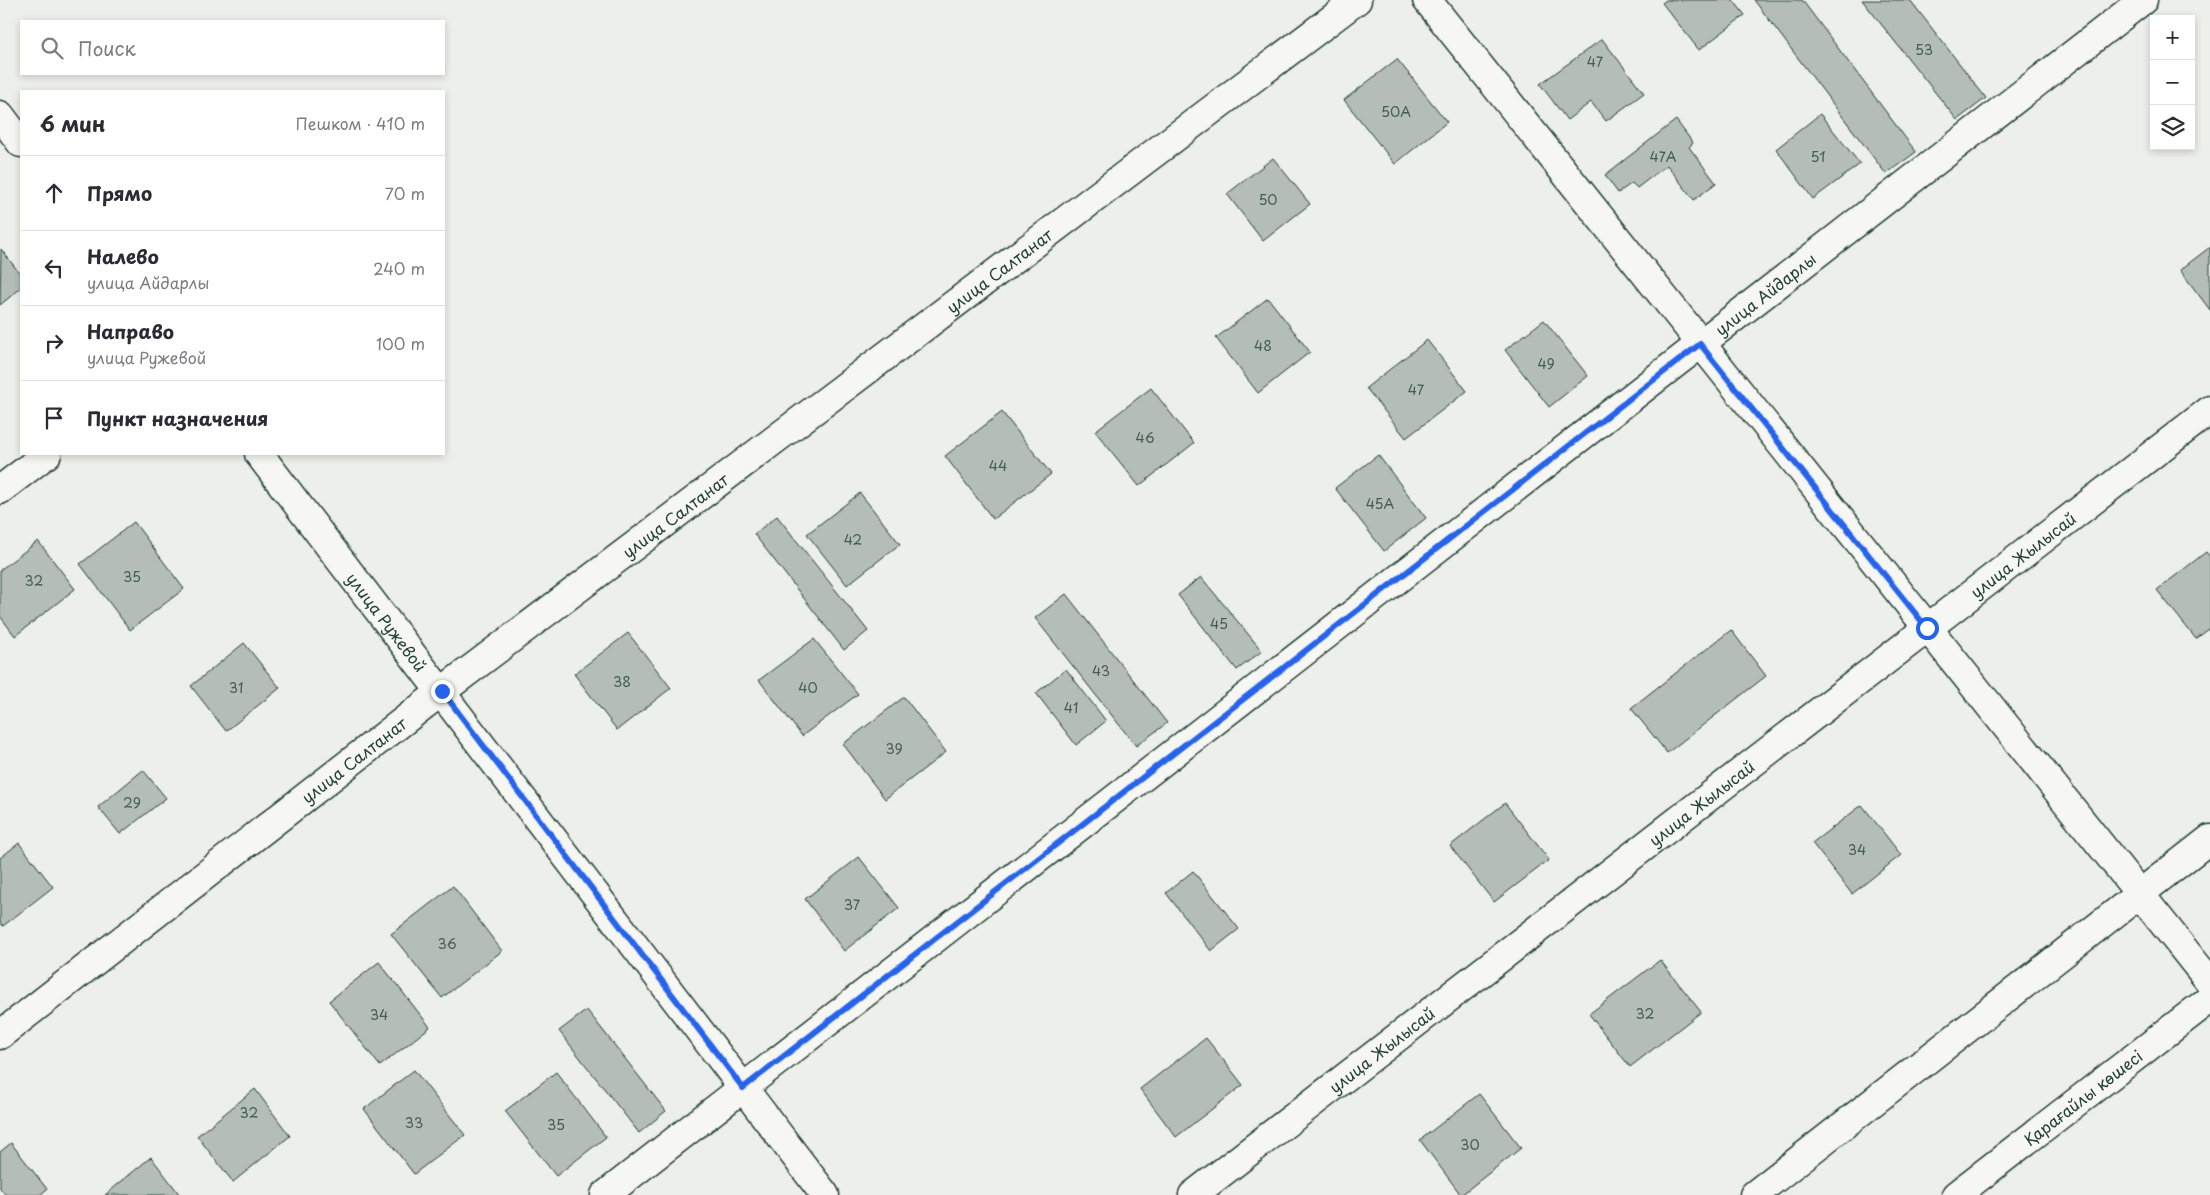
<!DOCTYPE html>
<html lang="ru">
<head>
<meta charset="utf-8">
<style>
	body { margin:0; font-family:"Playpen Sans",sans-serif; background:#f2f2f3; color:#2b2b33 }
	.controls { position:absolute; right:15px; top:15px; display:grid; overflow:hidden; border-radius:0px; box-shadow:0 2px 8px #0003 }
	.controls button { width:45px; height:45px; display:grid; place-items:center; padding:0; border:0; border-bottom:1px solid #e1e1e2; background:#fff; color:#2b2b33; font:25px sans-serif }
	.stop { position:absolute; width:15px; height:15px; margin:-11px; border:4px solid #2563eb; border-radius:50%; background:#fff }
	.stop.end { background:#2563eb; border-color:#fff; box-shadow:0 1px 5px #0008 }
	.list { margin:0; padding:0; list-style:none }
	h2 { display:flex; justify-content:space-between; align-items:center; height:65px; margin:0; padding:0 20px; font-size:21px }
	h2 small { font-size:16px; font-weight:400; color:#7c7c81 }
	.list li { display:grid; grid-template-columns:32px 1fr auto; gap:15px; align-items:center; box-sizing:border-box; height:75px; padding:0 20px; border-top:1px solid #e1e1e2 }
	.list b { display:block; font-size:19px; white-space:nowrap }
	.list p { margin:0; font-size:16px; white-space:nowrap; color:#7c7c81 }
	.list em { font-size:16px; font-style:normal; color:#7c7c81 }
	.icon { flex:none; width:28px; height:28px; fill:none; stroke:currentColor; stroke-width:2; stroke-linecap:round; stroke-linejoin:round }
	.map { position:relative; flex:none; width:2210px; height:1195px; overflow:hidden }
	.search { position:absolute; background:#fff; box-shadow:0 2px 8px #0003; left:20px; top:20px; width:425px; height:55px; display:flex; align-items:center; gap:12px; box-sizing:border-box; padding:0 18px; border-radius:0px; color:#7c7c81; font-size:19px }
	.panel { position:absolute; background:#fff; box-shadow:0 2px 8px #0003; left:20px; top:90px; width:425px; height:365px; border-radius:0px }
	.map>svg:first-child { display:block }
</style>
</head>
<body>
<div class="map">
<svg width="2210" height="1195" viewBox="0 0 2210 1195">
	<rect width="100%" height="100%" fill="#edefea"/>
	<filter id="ink" filterUnits="userSpaceOnUse"><feTurbulence type="fractalNoise" baseFrequency=".02" numOctaves="2"/><feDisplacementMap in="SourceGraphic" scale="10" xChannelSelector="R" yChannelSelector="G"/><feConvolveMatrix kernelMatrix="1 2 1 2 8 2 1 2 1" color-interpolation-filters="sRGB"/></filter>
	<g filter="url(#ink)">
		<path fill="#b4bdb8" stroke="#1f3d34" d="M1666,0H1733L1745,15L1699,50L1662,3Z
			M1754,0H1802L1916,152L1886,174Z
			M1862,0H1910L1986,98L1957,120Z
			M1602,39L1644,93L1606,121L1591,102L1567,120L1540,84Z
			M1397,59L1447,122L1395,164L1344,100Z
			M1820,114L1860,164L1813,199L1776,149Z
			M1676,120L1693,143L1689,147L1716,183L1694,200L1667,165L1637,188L1632,183L1618,193L1605,175Z
			M1273,158L1310,204L1263,241L1227,194Z
			M2210,247V310L2180,270Z
			M1,249L21,275V288L0,305Z
			M1268,298L1310,352L1258,393L1216,338Z
			M1544,320L1588,376L1549,407L1505,350Z
			M1427,340L1467,391L1406,438L1366,388Z
			M1151,388L1194,443L1139,486L1095,431Z
			M1002,412L1051,474L993,519L945,456Z
			M1378,455L1426,518L1384,551L1335,488Z
			M860,493L900,544L847,585L807,534Z
			M777,516L868,631L844,650L754,534Z
			M134,522L184,589L130,630L80,564Z
			M38,541L75,589L15,636L0,616V570Z
			M2206,552L2210,557V628L2196,639L2157,590Z
			M1201,577L1262,651L1237,670L1178,595Z
			M1066,594L1167,723L1136,746L1035,618Z
			M1731,630L1766,676L1667,753L1631,708Z
			M628,633L671,688L617,730L574,674Z
			M814,639L858,694L802,736L759,680Z
			M244,643L280,688L226,731L191,686Z
			M1066,669L1106,721L1076,745L1036,693Z
			M904,697L946,752L885,799L843,744Z
			M143,770L166,798L120,834L98,807Z
			M1505,803L1549,860L1494,902L1450,846Z
			M1862,805L1901,855L1852,894L1812,843Z
			M19,843L53,887L3,926L0,922V858Z
			M859,857L899,908L844,951L805,899Z
			M1193,871L1239,929L1211,951L1166,893Z
			M453,886L502,951L442,998L391,934Z
			M1660,960L1701,1012L1630,1067L1589,1014Z
			M379,962L430,1027L380,1066L329,1001Z
			M587,1010L666,1111L639,1133L559,1031Z
			M1206,1038L1243,1085L1176,1137L1140,1089Z
			M414,1070L465,1135L414,1174L364,1109Z
			M556,1072L606,1137L556,1176L505,1111Z
			M255,1089L290,1136L233,1182L197,1136Z
			M1479,1094L1521,1148L1461,1195L1420,1140Z
			M11,1143L47,1189L40,1195H6L0,1188V1152Z
			M151,1157L180,1195H105Z"/>
		<g fill="none" stroke-linecap="round" stroke-linejoin="round">
			<defs>
				<g id="minor">
					<path d="M1427,0L2210,982"/>
					<path d="M0,115L21,143"/>
					<path id="s1" d="M259,454L825,1195"/>
					<path d="M0,490L47,454"/>
					<path id="s2" d="M0,1035L442,691L1357,0"/>
					<path id="s3" d="M605,1195L2143,0"/>
					<path id="s4" d="M1193,1195L2210,410"/>
					<path d="M1754,1195L2210,839"/>
				</g>
				<g id="tertiary">
					<path id="s5" d="M1956,1195L2210,999"/>
				</g>
			</defs>
			<use href="#minor" stroke="#1f3d34" stroke-width="31"/>
			<use href="#tertiary" stroke="#1f3d34" stroke-width="31"/>
			<use href="#minor" stroke="#f6f6f2" stroke-width="28"/>
			<use href="#tertiary" stroke="#f6f6f2" stroke-width="28"/>
		</g>
	</g>
	<g fill="none" stroke-linecap="round" stroke-linejoin="round" filter="url(#ink)">
		<path stroke="#2563eb" stroke-width="6" d="M442,691L743,1088L1700,344L1927,628"/>
	</g>
	<g text-anchor="middle" dominant-baseline="central" stroke-width="5" stroke-linejoin="round" paint-order="stroke">
		<g font-size="14" fill="#445d55">
			<text x="1924" y="49">53</text>
			<text x="1595" y="61">47</text>
			<text x="1396" y="111">50А</text>
			<text x="1663" y="156">47А</text>
			<text x="1818" y="156">51</text>
			<text x="1268" y="199">50</text>
			<text x="1263" y="345">48</text>
			<text x="1546" y="363">49</text>
			<text x="1416" y="389">47</text>
			<text x="1145" y="437">46</text>
			<text x="998" y="465">44</text>
			<text x="1380" y="503">45А</text>
			<text x="853" y="539">42</text>
			<text x="132" y="576">35</text>
			<text x="34" y="580">32</text>
			<text x="1219" y="623">45</text>
			<text x="1101" y="670">43</text>
			<text x="622" y="681">38</text>
			<text x="236" y="687">31</text>
			<text x="808" y="687">40</text>
			<text x="1071" y="707">41</text>
			<text x="894" y="748">39</text>
			<text x="132" y="802">29</text>
			<text x="1857" y="849">34</text>
			<text x="852" y="904">37</text>
			<text x="447" y="943">36</text>
			<text x="1645" y="1013">32</text>
			<text x="379" y="1014">34</text>
			<text x="249" y="1112">32</text>
			<text x="414" y="1122">33</text>
			<text x="556" y="1124">35</text>
			<text x="1470" y="1144">30</text>
		</g>
		<g font-size="16" fill="#1f3d34" stroke="#f6f6f2">
			<text stroke="none"><textPath href="#s2" startOffset="1258">улица Салтанат</textPath></text>
			<text stroke="none"><textPath href="#s3" startOffset="1469">улица Айдарлы</textPath></text>
			<text stroke="none"><textPath href="#s2" startOffset="852">улица Салтанат</textPath></text>
			<text stroke="none"><textPath href="#s4" startOffset="1048">улица Жылысай</textPath></text>
			<text stroke="none"><textPath href="#s1" startOffset="211">улица Ружевой</textPath></text>
			<text stroke="none"><textPath href="#s2" startOffset="448">улица Салтанат</textPath></text>
			<text stroke="none"><textPath href="#s4" startOffset="642">улица Жылысай</textPath></text>
			<text stroke="none"><textPath href="#s4" startOffset="238">улица Жылысай</textPath></text>
			<text stroke="none"><textPath href="#s5" startOffset="160">Қарағайлы көшесі</textPath></text>
		</g>
	</g>
</svg>
<div class="controls">
<button>+</button>
<button>−</button>
<button><svg class="icon" aria-label="layers" viewBox="0 0 24 24"><path d="M12 4l9 5-9 5-9-5zM3 14l9 5 9-5"/></svg></button>
</div>
<div class="stop" style="left:1927px;top:628px"></div>
<div class="stop end" style="left:442px;top:691px"></div>
<div class="search"><svg class="icon" aria-label="search" viewBox="0 0 24 24"><circle cx="10" cy="10" r="6"/><path d="M15 15l6 6"/></svg>Поиск</div>
<section class="panel">
<h2>6 мин<small>Пешком · 410 m</small></h2>
<ul class="list">
<li><svg class="icon" aria-label="ahead" viewBox="0 0 24 24"><path d="M12 20V5M6 11l6-6 6 6"/></svg><div><b>Прямо</b></div><em>70 m</em></li>
<li><svg class="icon" aria-label="left" viewBox="0 0 24 24"><path d="M17 20v-9H6M10 6l-5 5 5 5"/></svg><div><b>Налево</b><p>улица Айдарлы</p></div><em>240 m</em></li>
<li><svg class="icon" aria-label="right" viewBox="0 0 24 24"><path d="M7 20v-9h11M14 6l5 5-5 5"/></svg><div><b>Направо</b><p>улица Ружевой</p></div><em>100 m</em></li>
<li><svg class="icon" aria-label="arrive" viewBox="0 0 24 24"><path d="M6 21V4h12l-3 4 3 4H6"/></svg><div><b>Пункт назначения</b></div></li>
</ul>
</section>
</div>
</body>
</html>
